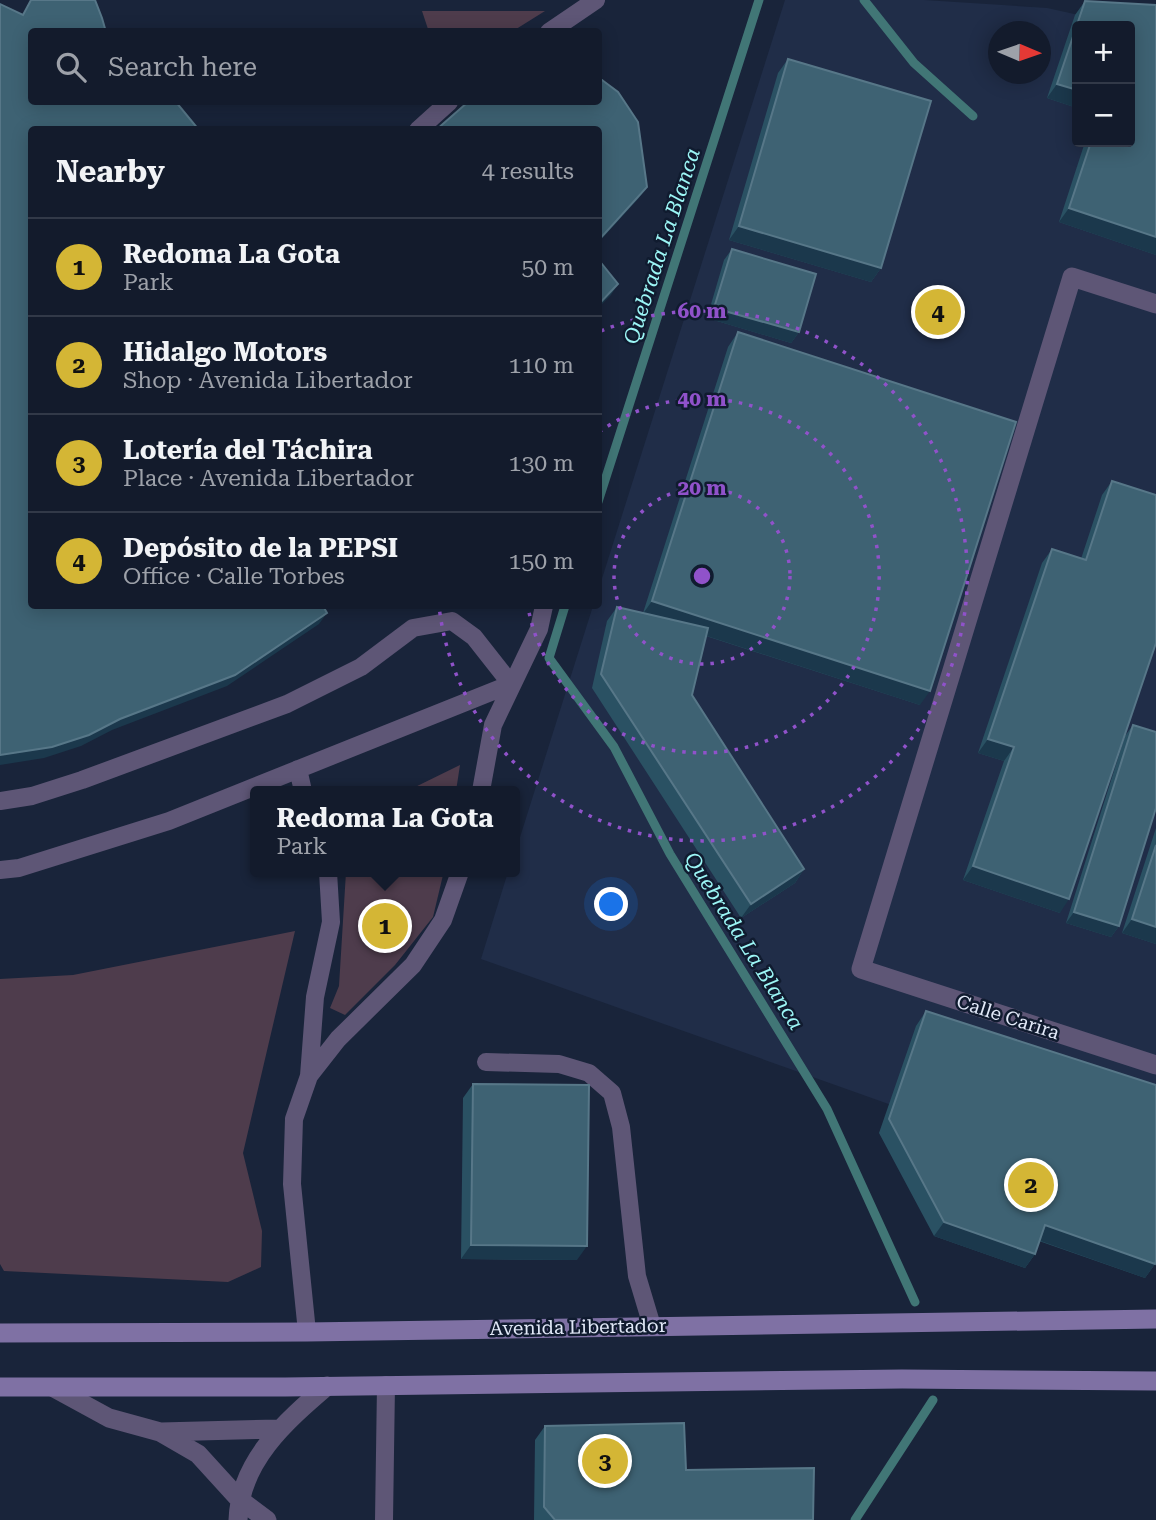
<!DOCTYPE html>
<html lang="en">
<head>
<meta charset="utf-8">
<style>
	body { margin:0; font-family:"Roboto Serif",serif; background:#1c2434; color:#f1f3f6 }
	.controls { position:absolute; right:21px; top:21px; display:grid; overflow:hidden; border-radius:7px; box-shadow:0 4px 18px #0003 }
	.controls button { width:63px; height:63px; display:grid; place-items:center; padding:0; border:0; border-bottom:2px solid #323948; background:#131b2c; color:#f1f3f6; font:35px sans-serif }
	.compass { position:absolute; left:988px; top:21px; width:63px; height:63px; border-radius:50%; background:#131b2c; box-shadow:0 4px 18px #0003; rotate:92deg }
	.you { position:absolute; left:612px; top:905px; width:24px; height:24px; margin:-18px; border:5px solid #fff; border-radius:50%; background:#1a73e8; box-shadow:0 0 0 10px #1a73e833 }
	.badge { display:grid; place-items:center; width:46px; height:46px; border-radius:50%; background:#d4b635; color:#111; font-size:23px; font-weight:700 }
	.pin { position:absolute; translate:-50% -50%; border:4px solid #fff; box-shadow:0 2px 7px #0006 }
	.popup { position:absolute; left:250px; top:786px; width:270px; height:91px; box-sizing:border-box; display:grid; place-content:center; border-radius:7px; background:#131b2c; filter:drop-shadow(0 2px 5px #0005); font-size:23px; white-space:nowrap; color:#9da1a9 }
	.popup b { font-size:26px; color:#f1f3f6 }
	.popup::after { content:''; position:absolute; left:50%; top:100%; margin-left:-14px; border:14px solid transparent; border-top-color:#131b2c }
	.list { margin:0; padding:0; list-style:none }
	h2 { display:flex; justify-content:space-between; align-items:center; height:91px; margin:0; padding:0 28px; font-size:30px }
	h2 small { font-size:23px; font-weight:400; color:#9da1a9 }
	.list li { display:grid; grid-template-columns:46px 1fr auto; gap:21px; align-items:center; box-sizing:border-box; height:98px; padding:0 28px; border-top:2px solid #323948 }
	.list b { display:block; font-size:26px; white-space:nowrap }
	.list p { margin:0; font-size:23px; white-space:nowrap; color:#9da1a9 }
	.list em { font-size:23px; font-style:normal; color:#9da1a9 }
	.icon { flex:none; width:38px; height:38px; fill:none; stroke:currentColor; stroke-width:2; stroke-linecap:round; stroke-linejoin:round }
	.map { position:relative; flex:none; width:1156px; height:1520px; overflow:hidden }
	.search { position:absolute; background:#131b2c; box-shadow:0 4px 18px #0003; left:28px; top:28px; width:574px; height:77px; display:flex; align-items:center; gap:18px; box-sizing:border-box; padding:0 24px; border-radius:7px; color:#9da1a9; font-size:26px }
	.panel { position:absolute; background:#131b2c; box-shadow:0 4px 18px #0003; left:28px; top:126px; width:574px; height:483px; border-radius:7px }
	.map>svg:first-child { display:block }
</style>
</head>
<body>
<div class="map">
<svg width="1156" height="1520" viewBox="0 0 1156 1520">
	<rect width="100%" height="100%" fill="#19243a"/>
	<path fill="#202d48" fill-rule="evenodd" d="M785,0H924L1047,8L1128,26H1077V142H1130L1156,33V1199L481,959L508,872H514L515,853L593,606H598L599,588ZM998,32H1040V74H998Z"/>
	<path fill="#4e3c4c" d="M422,11H545L513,31L429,32Z
		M460,765L456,791H407Z
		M346,872H441L443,875L433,917L395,965L345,1015L330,1008L339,986Z
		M295,931L243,1153L262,1231L261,1267L228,1282L4,1271L0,1264V979L73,975Z"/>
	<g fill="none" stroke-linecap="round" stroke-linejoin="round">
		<path stroke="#417676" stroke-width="9" d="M864,0L914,63L973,116
			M598,502L759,0
			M565,606L549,658L614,747L670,854L827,1109L915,1302
			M855,1520L933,1400"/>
		<path stroke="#5e5676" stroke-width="18" d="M549,32L596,0
			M418,130L449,102
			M298,769L303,791
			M481,791L493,725L539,629L544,606
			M0,801L32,796L82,780L287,704L361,667L413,628L452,621L474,637L511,684
			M0,870L19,868L169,821L511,684
			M486,1062L559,1064L589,1073L612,1093L621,1127L637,1276L652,1326
			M309,1076L338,1039L413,965L443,920L460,872
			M307,1332L292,1184L294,1119L309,1076L315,997L331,922L328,872
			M384,1520L386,1385"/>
		<path stroke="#5e5676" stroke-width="19" d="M1156,304L1072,277L861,969L1156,1065
			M54,1388L109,1418L160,1432L198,1454L239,1499L267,1520
			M161,1432L278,1429
			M238,1520C240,1461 285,1422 327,1386"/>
		<path stroke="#7f71a4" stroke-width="19" d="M0,1333L307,1332L1156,1319
			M0,1387H285L902,1379L1156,1381"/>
	</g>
	<path fill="#2a5163" d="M1085,1L1156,5V255L1059,222L1085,142H1130V26H1077V108L1047,98L1075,15Z
		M788,59L881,268L871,282L729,240L778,73Z
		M732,249L799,332L791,343L707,318L724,260Z
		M738,332L920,705L706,636L692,695L804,869L795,883L741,918L592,688L607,621L617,607L643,613L728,347Z
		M1112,481L1060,913L963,880L1004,761L978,753L1042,563L1052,549L1081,559L1102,495Z
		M1133,725L1119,926L1111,937L1066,923L1125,736Z
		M1156,828V944L1122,933Z
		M926,1011L1155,1264L1145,1278L1039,1241L1035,1254L1025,1268L934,1236L879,1133L916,1026Z
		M473,1084L577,1260L461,1259L463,1098Z
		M545,1426L686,1470L813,1520H534L535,1440Z"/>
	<path fill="#1b384c" d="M1057,84L1077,90V108L1047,98Z
		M647,187L639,198L598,243V241Z
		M1069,208L1156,237V255L1059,222Z
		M739,226L881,268L871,282L729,240Z
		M618,284L611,295L598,308V305Z
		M714,308L799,332L791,343L707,318Z
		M652,601L930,691L920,705L642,615Z
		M327,613L319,624L227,686L112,730L81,746L44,758L0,765V755L120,719Z
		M988,739L1014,747L1004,761L978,753Z
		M973,866L1069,899L1060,913L963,880Z
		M804,869L795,883L741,918L751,904Z
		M1074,912L1119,926L1111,937L1066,923Z
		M1132,919L1156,927V944L1122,933Z
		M944,1222L1035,1254L1025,1268L934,1236Z
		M1045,1225L1155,1264L1145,1278L1035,1239Z
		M471,1245L587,1246L577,1260L461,1259Z"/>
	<path fill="#3e6273" stroke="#577788" stroke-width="2" d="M31,0H95L102,18L106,32H32V102H176L199,130H32V606H323L327,613L235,675L120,719L89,735L52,747L0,755V4L23,15Z
		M1085,1L1156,5V237L1069,208L1091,142H1130V26H1077V90L1057,84Z
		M788,59L931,101L881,268L739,226Z
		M598,77L618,92L638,122L647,187L598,241V130H436L468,102H598Z
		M732,249L816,274L799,332L714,308Z
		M598,259L618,284L598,305Z
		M738,332L1016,422L930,691L652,601Z
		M1112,481L1156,495V643L1069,899L973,866L1014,747L988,739L1052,549L1086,560Z
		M617,607L708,628L692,695L804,869L751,904L601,674Z
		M1133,725L1156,732V808L1119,926L1074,912Z
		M1156,845V927L1132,919Z
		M926,1011L1156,1085V1261L1155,1264L1045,1225L1035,1254L944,1222L889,1119Z
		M473,1084L589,1085L587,1246L471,1245Z
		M684,1423L686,1470L814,1468L813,1520H555L544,1507L545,1426Z"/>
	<g fill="none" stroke="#9052ca" stroke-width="3.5" stroke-dasharray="3.5 7">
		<circle cx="702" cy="576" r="88"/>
		<path d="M599 432A177 177 0 1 1 528 607"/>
		<path d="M601 331A265 265 0 1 1 439 606"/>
	</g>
	<g text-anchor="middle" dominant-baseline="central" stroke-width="5" stroke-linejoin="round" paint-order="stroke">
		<g font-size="19" fill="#e2e9f8" stroke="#101b2f">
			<text transform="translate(1008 1017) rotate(18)">Calle Carira</text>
			<text transform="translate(578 1327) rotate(-1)">Avenida Libertador</text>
		</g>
		<g font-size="21" font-style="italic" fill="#9cf6f6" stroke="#101b2f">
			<text transform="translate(662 246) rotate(-72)">Quebrada La Blanca</text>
			<text transform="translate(744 941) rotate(58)">Quebrada La Blanca</text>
		</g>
	</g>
	<circle cx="702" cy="576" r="10" fill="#9052ca" stroke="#101b2f" stroke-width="3.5"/>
	<g font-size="21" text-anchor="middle" font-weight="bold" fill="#9052ca" stroke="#101b2f" stroke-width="5" stroke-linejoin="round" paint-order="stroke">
		<text x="702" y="318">60 m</text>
		<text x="702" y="406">40 m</text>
		<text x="702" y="495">20 m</text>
	</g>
</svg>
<div class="controls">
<button>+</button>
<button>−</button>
</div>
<svg class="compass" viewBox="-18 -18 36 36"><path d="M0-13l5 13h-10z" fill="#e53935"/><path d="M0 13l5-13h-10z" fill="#9da1a9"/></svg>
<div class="you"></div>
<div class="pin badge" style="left:385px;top:926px">1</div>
<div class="popup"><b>Redoma La Gota</b>Park</div>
<div class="pin badge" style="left:1031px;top:1185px">2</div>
<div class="pin badge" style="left:605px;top:1461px">3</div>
<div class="pin badge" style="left:938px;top:312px">4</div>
<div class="search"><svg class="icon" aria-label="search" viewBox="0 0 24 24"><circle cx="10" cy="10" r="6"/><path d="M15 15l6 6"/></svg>Search here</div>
<section class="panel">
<h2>Nearby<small>4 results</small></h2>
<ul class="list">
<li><span class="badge">1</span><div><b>Redoma La Gota</b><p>Park</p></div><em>50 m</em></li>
<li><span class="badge">2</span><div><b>Hidalgo Motors</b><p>Shop · Avenida Libertador</p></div><em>110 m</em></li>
<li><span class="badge">3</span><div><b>Lotería del Táchira</b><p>Place · Avenida Libertador</p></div><em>130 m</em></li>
<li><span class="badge">4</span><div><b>Depósito de la PEPSI</b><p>Office · Calle Torbes</p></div><em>150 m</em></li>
</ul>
</section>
</div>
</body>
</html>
